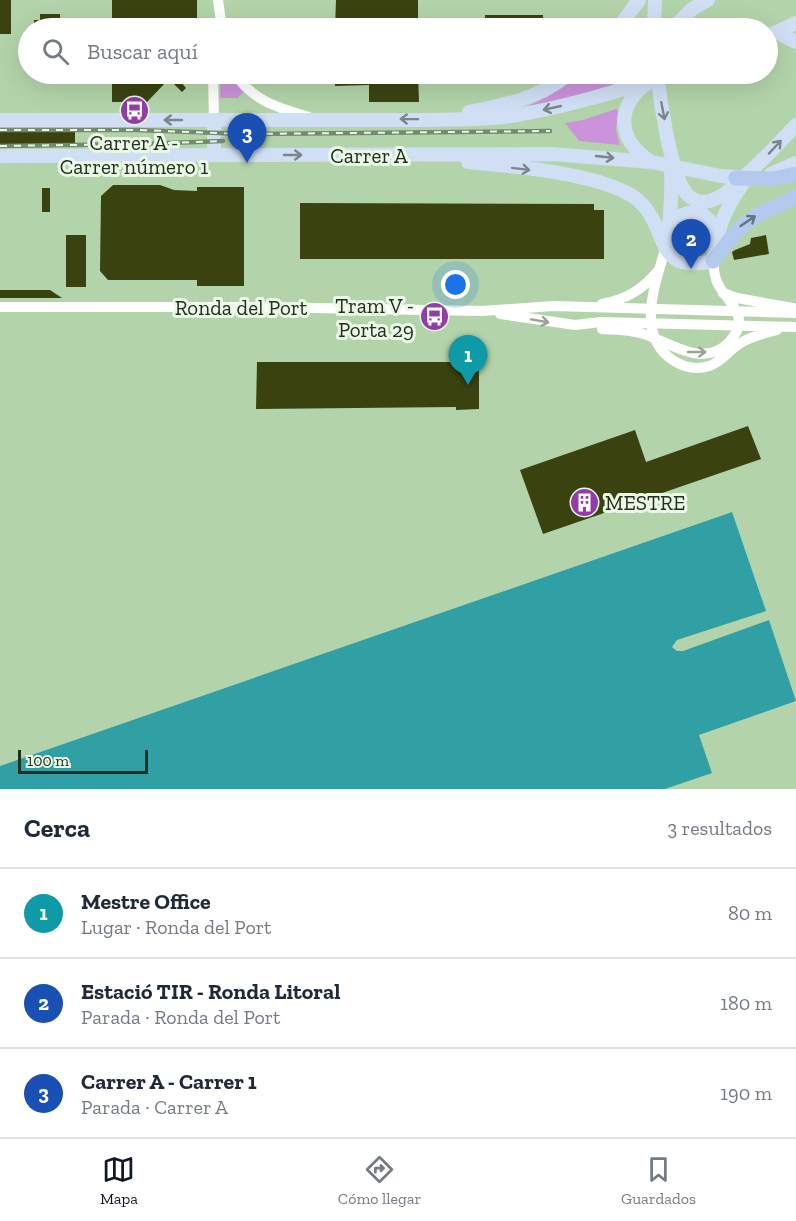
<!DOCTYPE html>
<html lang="es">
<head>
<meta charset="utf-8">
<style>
	body { margin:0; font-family:"Zilla Slab",serif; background:#f2f2f3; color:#1f2937 }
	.scale { position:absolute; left:18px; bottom:15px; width:130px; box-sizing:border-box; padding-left:6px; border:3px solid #232d20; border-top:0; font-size:16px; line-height:21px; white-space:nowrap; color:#232d20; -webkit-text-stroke:4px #eaf8e6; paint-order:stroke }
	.you { position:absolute; left:456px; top:285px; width:21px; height:21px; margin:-15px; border:4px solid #fff; border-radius:50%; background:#1a73e8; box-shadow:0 0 0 9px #1a73e833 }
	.badge { display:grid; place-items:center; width:39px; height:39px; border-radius:50%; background:#111827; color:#fff; font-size:20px; font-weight:700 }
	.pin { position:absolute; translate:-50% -50px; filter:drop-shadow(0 2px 3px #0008) }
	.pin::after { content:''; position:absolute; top:32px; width:21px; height:18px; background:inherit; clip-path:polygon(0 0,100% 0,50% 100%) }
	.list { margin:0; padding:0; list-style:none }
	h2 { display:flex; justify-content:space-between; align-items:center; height:78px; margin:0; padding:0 24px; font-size:26px }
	h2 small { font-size:20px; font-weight:400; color:#747a83 }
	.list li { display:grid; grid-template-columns:39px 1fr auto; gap:18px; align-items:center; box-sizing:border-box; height:90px; padding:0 24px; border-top:2px solid #e0e1e3 }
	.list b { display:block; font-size:22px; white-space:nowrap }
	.list p { margin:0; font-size:20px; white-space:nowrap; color:#747a83 }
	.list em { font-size:20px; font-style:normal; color:#747a83 }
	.icon { flex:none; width:33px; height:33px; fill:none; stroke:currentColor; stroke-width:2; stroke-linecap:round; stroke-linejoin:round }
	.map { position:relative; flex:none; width:796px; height:789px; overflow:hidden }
	.search { position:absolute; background:#fff; box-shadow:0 6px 24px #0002; left:18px; right:18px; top:18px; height:66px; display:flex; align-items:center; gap:15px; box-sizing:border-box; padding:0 21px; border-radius:33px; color:#747a83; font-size:22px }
	.sheet { height:348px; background:#fff }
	nav { display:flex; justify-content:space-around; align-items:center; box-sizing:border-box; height:84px; border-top:2px solid #e0e1e3; background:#fff; font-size:16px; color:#747a83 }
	nav a { display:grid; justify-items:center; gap:3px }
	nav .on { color:#111827 }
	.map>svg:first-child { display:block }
</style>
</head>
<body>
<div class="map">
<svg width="796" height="789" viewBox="0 0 796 789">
	<rect width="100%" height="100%" fill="#c0dcb9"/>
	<path fill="#b3d4aa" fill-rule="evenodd" d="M0,0H796V700L769,620L683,651H677L672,647L677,640L744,616L742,542L731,512L0,766ZM28,28H768V74H28Z
		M796,701V789H665L712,773L699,735Z"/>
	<path fill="#cb93da" d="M221,74H231L244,91L238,98H220Z
		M581,74H642L636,78L578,95L522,109L549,96Z
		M616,109L618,111L616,130L620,145L579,141L565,123L583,120Z"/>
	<path fill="#30a0a5" d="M732,512L766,611L677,640L672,647L677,651H683L769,620L796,701L699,735L712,773L665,789H0V766Z"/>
	<path fill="#3a4310" d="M0,0H11V34H0Z
		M112,0H197V28H112Z
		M336,0H418V28H335Z
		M40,14H60V28H34V20H40Z
		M485,15H543V28H485Z
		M112,74H174L186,88L182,92L169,79L147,102H112Z
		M335,74H418L419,102H369V85L335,86Z
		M0,132H75V144H0Z
		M113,185H160L174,190L197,191V187H244V286H197V280H108L100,271L101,196Z
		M42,188H50V212H42Z
		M300,203L594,204V210H604V259H300Z
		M66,235H86V287H66Z
		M766,235L769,254L734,260L732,252L735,250L750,244L751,238Z
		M0,290H50L62,298H0Z
		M257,362H479V409L456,410V407L256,409Z
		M748,426L761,459L543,534L520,470L635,430L646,462Z"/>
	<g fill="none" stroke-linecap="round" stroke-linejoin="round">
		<path stroke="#fff" stroke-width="10" d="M218,0L222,28
			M213,74L214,120
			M235,74C253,101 279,108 309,117
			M665,250C655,284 635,337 674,361C684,367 697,370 709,366C722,362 728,351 739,344C749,337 765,333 777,330
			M723,293L737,298L793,308
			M602,304C626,299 641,291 657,272
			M0,307H256L482,311L553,306L796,313
			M500,314L575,325L601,322L796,327
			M602,329C615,330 628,330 640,333C668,340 703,371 730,341C735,335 740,327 739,320C738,307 723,295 718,284C714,277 714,269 713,261"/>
		<path stroke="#d1dff5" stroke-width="14" d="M618,28L639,0
			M654,28L655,0
			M673,28L692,9L708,0
			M776,32L796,42
			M768,36L796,23
			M657,74C660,100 671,175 686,193C693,202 705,204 715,199C724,196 731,189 737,183C759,165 777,145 796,125
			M646,84C615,108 618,140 650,161
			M469,112C506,105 539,98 569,74
			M0,120H430C459,119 489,120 517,115C570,106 622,90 672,74
			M214,155V120
			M0,156L552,154L651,162L721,176L746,178
			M468,162C512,166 598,173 634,197C671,223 650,276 713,261C718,221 729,201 753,170
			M771,174L796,163
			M671,224C679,215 688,210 701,213L713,224L715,238
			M665,248C671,221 672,197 671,169"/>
		<path stroke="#b3caee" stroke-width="15" d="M736,178L772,179L796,174
			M713,261L741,226L759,214L796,197"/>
		<defs>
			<path id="rail" d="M0,130H137L247,134L550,131
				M0,146L142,144L223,141"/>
		</defs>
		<use href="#rail" stroke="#758970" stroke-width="4.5"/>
		<use href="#rail" stroke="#eaf8e6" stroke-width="2" stroke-dasharray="7" stroke-linecap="butt"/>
	</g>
	<defs><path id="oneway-shaft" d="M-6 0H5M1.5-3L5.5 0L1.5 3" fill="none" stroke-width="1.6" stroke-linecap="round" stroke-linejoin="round" transform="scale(1.5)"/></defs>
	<g stroke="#7a868a">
		<use href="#oneway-shaft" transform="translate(552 108) rotate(167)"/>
		<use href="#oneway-shaft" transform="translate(663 111) rotate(79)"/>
		<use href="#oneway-shaft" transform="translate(409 119) rotate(-179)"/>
		<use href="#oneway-shaft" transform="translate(173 120) rotate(180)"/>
		<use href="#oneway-shaft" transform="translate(775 147) rotate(-47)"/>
		<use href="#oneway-shaft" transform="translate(293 155)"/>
		<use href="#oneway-shaft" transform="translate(605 157) rotate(6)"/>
		<use href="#oneway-shaft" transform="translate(521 169) rotate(7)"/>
	</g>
	<use stroke="#64747d" href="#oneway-shaft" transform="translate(748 221) rotate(-34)"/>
	<g stroke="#9ca09b">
		<use href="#oneway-shaft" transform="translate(540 321) rotate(10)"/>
		<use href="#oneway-shaft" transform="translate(697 352)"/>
	</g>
	<defs>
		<symbol id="bus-disc" viewBox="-11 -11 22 22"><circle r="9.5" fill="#923ca8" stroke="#eaf8e6"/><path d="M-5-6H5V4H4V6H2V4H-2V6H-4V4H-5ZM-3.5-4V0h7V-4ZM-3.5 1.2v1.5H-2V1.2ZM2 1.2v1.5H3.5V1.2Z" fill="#fff"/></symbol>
		<symbol id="building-disc" viewBox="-11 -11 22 22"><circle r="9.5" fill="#923ca8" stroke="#eaf8e6"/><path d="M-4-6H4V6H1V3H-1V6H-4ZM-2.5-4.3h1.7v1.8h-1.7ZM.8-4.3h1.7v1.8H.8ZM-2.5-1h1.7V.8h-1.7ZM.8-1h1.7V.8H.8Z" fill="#fff"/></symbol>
	</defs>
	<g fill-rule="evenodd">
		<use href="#bus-disc" x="118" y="94" width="33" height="33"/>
		<use href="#bus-disc" x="418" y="300" width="33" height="33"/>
		<use href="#building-disc" x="568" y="486" width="33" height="33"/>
	</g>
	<g text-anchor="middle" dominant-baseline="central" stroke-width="6" stroke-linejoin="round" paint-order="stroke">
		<g font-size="21" fill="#232d20" stroke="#eaf8e6">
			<text x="134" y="142">Carrer A -<tspan x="134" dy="24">Carrer número 1</tspan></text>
			<text x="414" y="305" text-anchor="end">Tram V -<tspan x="414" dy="24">Porta 29</tspan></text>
			<text x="605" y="502" text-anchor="start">MESTRE</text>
		</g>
		<g font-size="21" fill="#232d20" stroke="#eaf8e6">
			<text x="369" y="155">Carrer A</text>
			<text x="241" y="307">Ronda del Port</text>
		</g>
	</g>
</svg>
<div class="scale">100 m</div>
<div class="you"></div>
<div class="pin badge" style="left:468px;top:385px;background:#0f9aa8">1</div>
<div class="pin badge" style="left:691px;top:269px;background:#1a4fb4">2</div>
<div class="pin badge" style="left:247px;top:163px;background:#1a4fb4">3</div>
<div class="search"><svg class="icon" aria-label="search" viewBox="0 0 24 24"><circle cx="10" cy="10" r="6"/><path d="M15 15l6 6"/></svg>Buscar aquí</div>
</div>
<section class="sheet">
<h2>Cerca<small>3 resultados</small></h2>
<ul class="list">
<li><span class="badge" style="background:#0f9aa8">1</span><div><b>Mestre Office</b><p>Lugar · Ronda del Port</p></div><em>80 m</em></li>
<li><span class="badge" style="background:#1a4fb4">2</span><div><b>Estació TIR - Ronda Litoral</b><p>Parada · Ronda del Port</p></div><em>180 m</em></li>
<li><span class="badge" style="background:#1a4fb4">3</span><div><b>Carrer A - Carrer 1</b><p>Parada · Carrer A</p></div><em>190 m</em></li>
</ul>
</section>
<nav>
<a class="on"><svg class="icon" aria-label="map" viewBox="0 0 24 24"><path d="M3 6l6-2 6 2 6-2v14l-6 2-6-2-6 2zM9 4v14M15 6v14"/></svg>Mapa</a>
<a><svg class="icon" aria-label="directions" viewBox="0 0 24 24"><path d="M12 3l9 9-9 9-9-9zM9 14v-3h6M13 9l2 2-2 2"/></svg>Cómo llegar</a>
<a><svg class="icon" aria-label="saved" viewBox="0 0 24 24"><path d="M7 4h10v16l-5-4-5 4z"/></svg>Guardados</a>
</nav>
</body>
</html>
